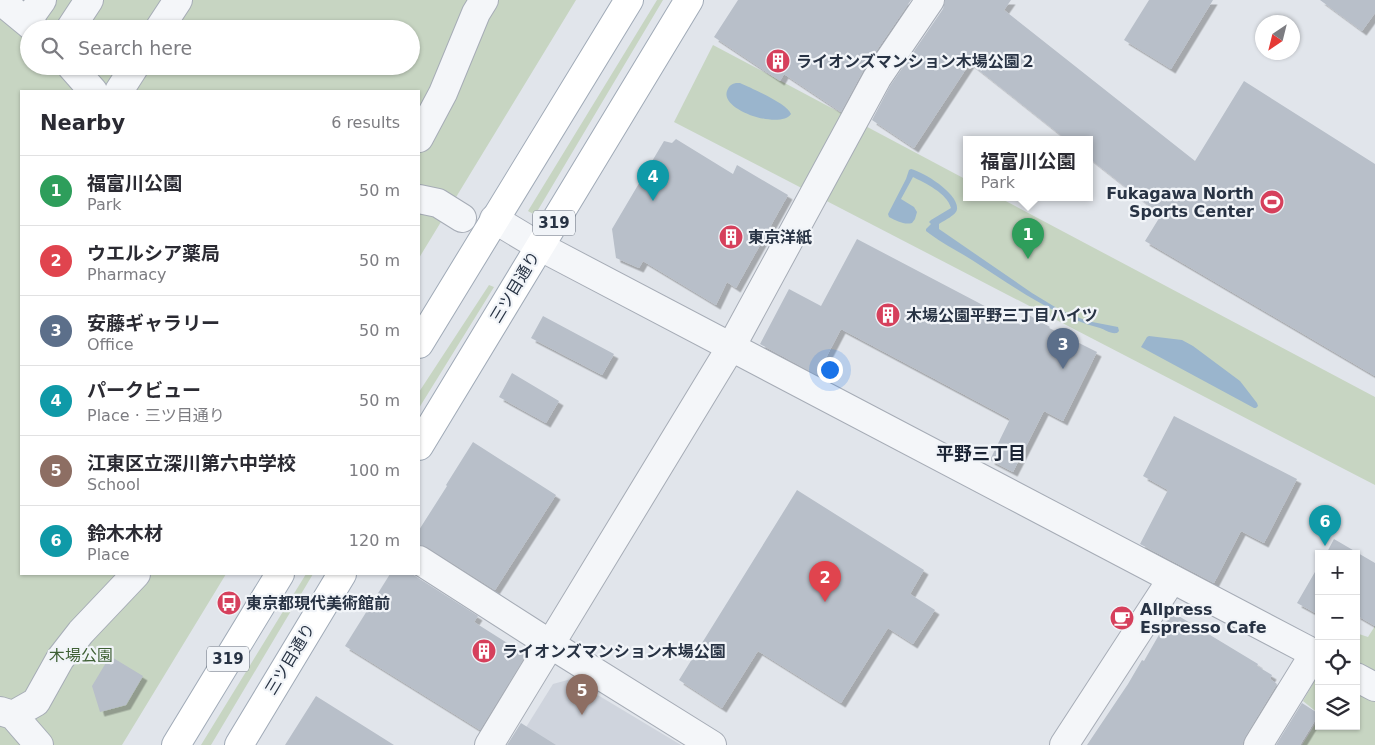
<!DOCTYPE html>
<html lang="en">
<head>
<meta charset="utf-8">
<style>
	body { margin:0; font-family:"DejaVu Sans","Noto Sans JP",sans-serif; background:#f7f7f7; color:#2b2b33 }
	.controls { position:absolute; right:15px; bottom:15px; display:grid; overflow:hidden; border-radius:0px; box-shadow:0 1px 4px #0004 }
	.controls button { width:45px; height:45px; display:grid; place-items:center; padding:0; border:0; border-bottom:1px solid #e1e1e2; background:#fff; color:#2b2b33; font:25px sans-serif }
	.compass { position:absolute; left:1255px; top:15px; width:45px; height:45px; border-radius:50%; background:#fff; box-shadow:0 1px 4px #0004; rotate:215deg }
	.you { position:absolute; left:829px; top:369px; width:18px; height:18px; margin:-12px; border:4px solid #fff; border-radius:50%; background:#1a73e8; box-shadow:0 0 0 8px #1a73e833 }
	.badge { display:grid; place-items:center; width:32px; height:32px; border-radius:50%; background:#db2777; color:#fff; font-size:16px; font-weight:700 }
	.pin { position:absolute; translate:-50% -41px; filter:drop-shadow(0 1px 2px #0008) }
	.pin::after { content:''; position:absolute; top:26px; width:18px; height:15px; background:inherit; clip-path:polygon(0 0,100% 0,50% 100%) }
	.popup { position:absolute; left:963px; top:136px; width:130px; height:65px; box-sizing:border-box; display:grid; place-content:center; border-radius:0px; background:#fff; filter:drop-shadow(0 1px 4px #0005); font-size:16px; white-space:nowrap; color:#7c7c81 }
	.popup b { font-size:19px; color:#2b2b33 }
	.popup::after { content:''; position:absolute; left:50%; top:100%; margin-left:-10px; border:10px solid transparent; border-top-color:#fff }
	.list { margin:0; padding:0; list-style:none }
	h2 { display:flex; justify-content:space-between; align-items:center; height:65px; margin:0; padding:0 20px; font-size:21px }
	h2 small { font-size:16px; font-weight:400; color:#7c7c81 }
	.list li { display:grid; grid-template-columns:32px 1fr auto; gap:15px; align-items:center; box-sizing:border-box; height:70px; padding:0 20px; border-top:1px solid #e1e1e2 }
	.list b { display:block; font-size:19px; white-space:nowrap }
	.list p { margin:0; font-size:16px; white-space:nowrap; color:#7c7c81 }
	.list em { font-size:16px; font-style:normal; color:#7c7c81 }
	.icon { flex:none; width:28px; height:28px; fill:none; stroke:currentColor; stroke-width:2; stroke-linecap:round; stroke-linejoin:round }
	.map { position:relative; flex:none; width:1375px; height:745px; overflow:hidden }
	.search { position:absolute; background:#fff; box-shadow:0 1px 4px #0004; left:20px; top:20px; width:400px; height:55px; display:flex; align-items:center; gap:12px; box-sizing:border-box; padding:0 18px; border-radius:28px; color:#7c7c81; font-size:19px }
	.panel { position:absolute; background:#fff; box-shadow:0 1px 4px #0004; left:20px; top:90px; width:400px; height:485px; border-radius:0px }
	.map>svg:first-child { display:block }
</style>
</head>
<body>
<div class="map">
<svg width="1375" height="745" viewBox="0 0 1375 745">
	<defs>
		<filter id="shadow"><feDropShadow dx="4.5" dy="4.5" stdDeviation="0" flood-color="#0004"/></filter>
	</defs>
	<rect width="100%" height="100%" fill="#e1e5eb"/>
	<path fill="#cfd4dd" d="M571,679L681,745H515L553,684Z"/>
	<path fill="#c7d5c2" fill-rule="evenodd" d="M0,0H576L419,258V91H21V574H226L122,745H0ZM29,29H411V66H29Z
		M657,0H663L535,215L528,211Z
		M713,45L967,180V198H1000L1375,397V485L674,122Z
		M489,285L494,287L419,408V392Z
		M306,574H313L211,745H201Z
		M1375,626V745H1302L1319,718V726H1356V633L1368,637Z
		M1319,673V714L1303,701Z"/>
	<path fill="#9ab5cd" d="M736,83H740C751,88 788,104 791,114C780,130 720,110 727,91C729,86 731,84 736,83Z
		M911,169C924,172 959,194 957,209C957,215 943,221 939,224V229L1032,293L1060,310L1087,321L1118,327L1119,331L1117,333C1110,334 1106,330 1100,328C1052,316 1013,286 972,260C958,251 943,244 930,234L926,231V229L931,224L929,222L931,220L951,208C947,193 925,183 913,177L901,199L914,207L917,212L915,219L912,223C904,225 897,221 889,217L888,214L906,179L909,170Z
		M1149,336L1182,340L1193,346L1240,381L1257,403L1258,406L1256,408H1254L1141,347L1147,337Z"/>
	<path fill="#b8bfc9" filter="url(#shadow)" d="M738,0H911L864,69L841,112L784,74L780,81L714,37Z
		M945,0H1011L1004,10L1195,161L1244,81L1375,164V376L1145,241L1161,215L1089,158V140H1067L970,63L914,148L872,120L890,86L943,9Z
		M1149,0H1213L1171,69L1124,40Z
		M1320,0H1375V13L1362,31Z
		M676,139L733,174L737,165L788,195L736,288L727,282L716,305L643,261L639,268L616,258L612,229L664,141L672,143Z
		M857,239L1021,325L1027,314L1050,327L1049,328L1097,352L1063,421L1044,411L1013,472L990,460L1010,419L841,329L817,375L760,344L789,289L821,306Z
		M543,316L614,354L602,375L531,338Z
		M512,373L559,401L546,423L499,397Z
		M1174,416L1297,479L1264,543L1241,531L1214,583L1140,544L1168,490L1143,476Z
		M473,442L556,495L495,590L427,547L419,545V530L447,486L446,485Z
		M797,490L924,570L910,594L935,610L913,644L888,628L841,703L758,651L722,708L679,680Z
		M1334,539L1375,563V626L1356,615V554H1326Z
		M1319,565V615L1297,603Z
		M390,574H412L478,616L474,622L526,655L480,730L345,646Z
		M1172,612L1258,664L1257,666L1272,675L1270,679L1277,684L1245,737L1242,745H1087L1128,684L1142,660L1144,661Z
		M110,656L143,676L126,705L100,712L92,686Z
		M316,696L394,745H285Z
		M1302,703L1319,714L1300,745H1276Z
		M521,723L556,745H507Z"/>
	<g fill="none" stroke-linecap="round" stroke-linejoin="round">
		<defs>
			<path id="pedestrian" d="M0,0L35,29
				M27,21L42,0
				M70,29L89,0
				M159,29L178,0
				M71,66L93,91
				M119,91L135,66
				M419,138L443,93L476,13L484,0
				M419,199L438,203L462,218
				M0,711L13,715L36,702L60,659L81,632L136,574
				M13,715L39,745"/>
			<path id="minor" d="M419,560L550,644L712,745
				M489,745L731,347L877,78L930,0
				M1064,745L1172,579
				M1258,745L1314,654"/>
			<path id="tertiary" d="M494,219L539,246L1319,656
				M1356,677L1375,687"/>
			<path id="primary" d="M419,344L629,0
				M419,446L689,0
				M176,745L280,574
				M239,745L342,574"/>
		</defs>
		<use href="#pedestrian" stroke="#a6acb6" stroke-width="30"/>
		<use href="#minor" stroke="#a6acb6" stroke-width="30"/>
		<use href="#tertiary" stroke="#a6acb6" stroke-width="30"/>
		<use href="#primary" stroke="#a0aab7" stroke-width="30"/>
		<use href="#pedestrian" stroke="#f4f6f9" stroke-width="28"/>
		<use href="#minor" stroke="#f4f6f9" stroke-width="28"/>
		<use href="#tertiary" stroke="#f4f6f9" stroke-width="28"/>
		<use href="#primary" stroke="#fff" stroke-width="28"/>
	</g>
	<defs>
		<symbol id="building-disc" viewBox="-11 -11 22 22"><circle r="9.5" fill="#d6405c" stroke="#f1f4f8"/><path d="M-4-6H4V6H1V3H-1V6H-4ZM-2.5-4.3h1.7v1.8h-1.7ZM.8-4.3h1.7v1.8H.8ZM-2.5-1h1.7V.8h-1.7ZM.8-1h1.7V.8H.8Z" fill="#fff"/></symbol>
		<symbol id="stadium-disc" viewBox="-11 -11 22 22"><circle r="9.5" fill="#d6405c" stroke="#f1f4f8"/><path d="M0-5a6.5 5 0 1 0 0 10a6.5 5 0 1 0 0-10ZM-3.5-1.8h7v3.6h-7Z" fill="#fff"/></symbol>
		<symbol id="bus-disc" viewBox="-11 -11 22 22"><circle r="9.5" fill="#d6405c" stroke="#f1f4f8"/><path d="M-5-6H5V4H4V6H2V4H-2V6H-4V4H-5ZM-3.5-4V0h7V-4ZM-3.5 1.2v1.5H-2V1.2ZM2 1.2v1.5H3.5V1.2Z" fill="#fff"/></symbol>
		<symbol id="cafe-disc" viewBox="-11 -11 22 22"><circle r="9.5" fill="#d6405c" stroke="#f1f4f8"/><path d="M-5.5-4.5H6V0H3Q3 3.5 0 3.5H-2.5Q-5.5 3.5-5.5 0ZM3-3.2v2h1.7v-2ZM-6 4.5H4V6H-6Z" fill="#fff"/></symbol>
	</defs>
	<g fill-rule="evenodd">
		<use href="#building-disc" x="764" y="47" width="28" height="28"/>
		<use href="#stadium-disc" x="1258" y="188" width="28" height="28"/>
		<use href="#building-disc" x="717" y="223" width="28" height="28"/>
		<use href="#building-disc" x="874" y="301" width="28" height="28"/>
		<use href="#bus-disc" x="215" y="589" width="28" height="28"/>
		<use href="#cafe-disc" x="1108" y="604" width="28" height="28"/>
		<use href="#building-disc" x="470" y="637" width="28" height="28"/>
	</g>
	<g text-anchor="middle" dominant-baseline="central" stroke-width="4.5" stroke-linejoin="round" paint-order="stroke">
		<g fill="#f1f4f8" stroke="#646d7a" stroke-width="1">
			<rect x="533" y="210.5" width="42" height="25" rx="4"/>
			<rect x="207" y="646.5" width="42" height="25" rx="4"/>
		</g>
		<g font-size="15" font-weight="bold" fill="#283344">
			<text x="554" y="223">319</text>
			<text x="228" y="659">319</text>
		</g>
		<g font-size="16" font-weight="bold" fill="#283344" stroke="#f1f4f8" text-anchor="start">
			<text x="796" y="61">ライオンズマンション木場公園２</text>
			<text x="1254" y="193" text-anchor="end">Fukagawa North<tspan x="1254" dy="18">Sports Center</tspan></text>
			<text x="748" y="237">東京洋紙</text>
			<text x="906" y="315">木場公園平野三丁目ハイツ</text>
			<text x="246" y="603">東京都現代美術館前</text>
			<text x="1140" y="609">Allpress<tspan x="1140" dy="18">Espresso Cafe</tspan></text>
			<text x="502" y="651">ライオンズマンション木場公園</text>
		</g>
		<g font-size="16" fill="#283344" stroke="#f1f4f8">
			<text transform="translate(515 287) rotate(-59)">三ツ目通り</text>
			<text transform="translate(290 659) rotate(-59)">三ツ目通り</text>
		</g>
		<g font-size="16" fill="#3f6035" stroke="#f1f4f8">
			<text x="81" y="655">木場公園</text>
		</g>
		<g font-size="18" font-weight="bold" fill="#1b2434" stroke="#f1f4f8">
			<text x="981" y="453">平野三丁目</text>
		</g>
	</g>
</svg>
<div class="controls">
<button>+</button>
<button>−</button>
<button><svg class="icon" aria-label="locate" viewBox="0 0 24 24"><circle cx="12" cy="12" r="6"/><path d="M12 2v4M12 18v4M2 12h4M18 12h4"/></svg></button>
<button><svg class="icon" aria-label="layers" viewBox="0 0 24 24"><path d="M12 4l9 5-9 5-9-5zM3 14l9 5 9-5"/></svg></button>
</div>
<svg class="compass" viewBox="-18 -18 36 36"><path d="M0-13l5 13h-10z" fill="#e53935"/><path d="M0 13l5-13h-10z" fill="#7c7c81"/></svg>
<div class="you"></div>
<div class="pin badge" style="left:1028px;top:259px;background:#2e9e5b">1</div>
<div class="popup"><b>福富川公園</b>Park</div>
<div class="pin badge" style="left:825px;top:602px;background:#e0444e">2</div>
<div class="pin badge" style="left:1063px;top:369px;background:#5c6f8a">3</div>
<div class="pin badge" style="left:653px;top:201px;background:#0f9aa8">4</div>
<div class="pin badge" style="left:582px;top:715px;background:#8d6e63">5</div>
<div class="pin badge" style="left:1325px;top:546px;background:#0f9aa8">6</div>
<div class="search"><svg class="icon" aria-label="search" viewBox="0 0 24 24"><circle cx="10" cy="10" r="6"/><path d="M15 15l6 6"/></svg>Search here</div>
<section class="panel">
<h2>Nearby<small>6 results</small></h2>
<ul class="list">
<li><span class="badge" style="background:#2e9e5b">1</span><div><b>福富川公園</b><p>Park</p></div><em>50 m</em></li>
<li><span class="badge" style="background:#e0444e">2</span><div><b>ウエルシア薬局</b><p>Pharmacy</p></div><em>50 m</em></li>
<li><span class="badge" style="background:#5c6f8a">3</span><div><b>安藤ギャラリー</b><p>Office</p></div><em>50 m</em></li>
<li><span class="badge" style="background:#0f9aa8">4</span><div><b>パークビュー</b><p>Place · 三ツ目通り</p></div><em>50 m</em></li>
<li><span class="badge" style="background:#8d6e63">5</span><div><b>江東区立深川第六中学校</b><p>School</p></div><em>100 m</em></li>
<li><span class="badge" style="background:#0f9aa8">6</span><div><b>鈴木木材</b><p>Place</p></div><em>120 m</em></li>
</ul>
</section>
</div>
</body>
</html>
